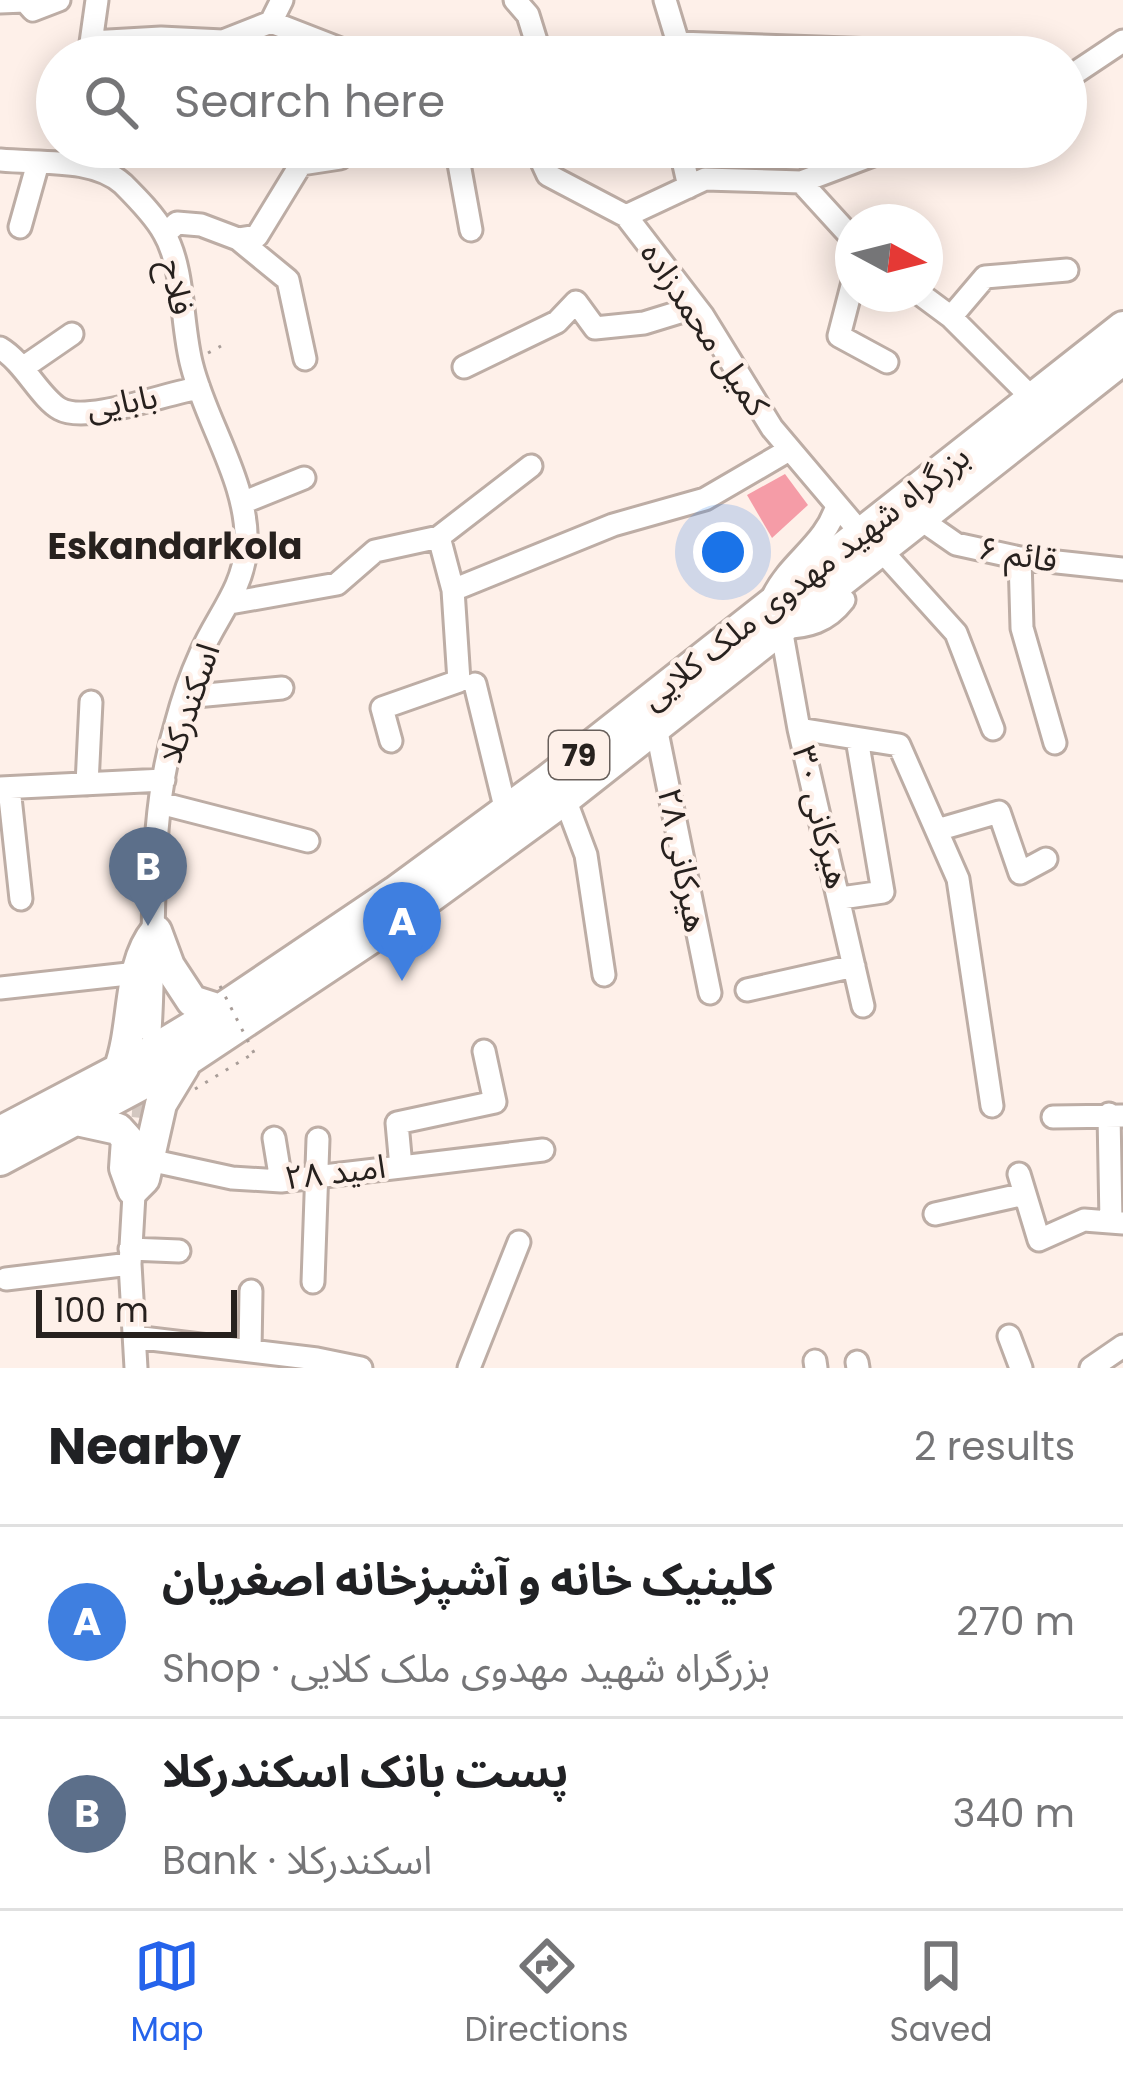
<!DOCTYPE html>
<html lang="en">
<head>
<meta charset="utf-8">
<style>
	body { margin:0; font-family:Poppins,"Noto Sans Arabic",sans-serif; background:#f6f6f6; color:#202124 }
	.compass { position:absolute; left:835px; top:204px; width:108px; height:108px; border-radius:50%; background:#fff; box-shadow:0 6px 30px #0003; rotate:97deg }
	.scale { position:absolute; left:36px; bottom:30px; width:201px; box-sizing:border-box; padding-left:12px; border:6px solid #27211e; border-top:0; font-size:33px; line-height:42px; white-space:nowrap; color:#27211e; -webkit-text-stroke:9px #fef0e9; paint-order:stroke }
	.you { position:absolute; left:723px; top:552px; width:42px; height:42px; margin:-30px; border:9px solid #fff; border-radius:50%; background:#1a73e8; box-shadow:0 0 0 18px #1a73e833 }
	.badge { display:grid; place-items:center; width:78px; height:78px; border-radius:50%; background:#2563eb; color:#fff; font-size:39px; font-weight:700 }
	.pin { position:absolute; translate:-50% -99px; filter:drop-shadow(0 3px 6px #0008) }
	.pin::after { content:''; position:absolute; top:63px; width:42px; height:36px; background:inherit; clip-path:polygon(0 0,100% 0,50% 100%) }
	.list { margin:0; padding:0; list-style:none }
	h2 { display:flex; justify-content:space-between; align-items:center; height:156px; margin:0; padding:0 48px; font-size:51px }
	h2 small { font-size:39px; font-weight:400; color:#757577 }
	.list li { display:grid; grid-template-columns:78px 1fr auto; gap:36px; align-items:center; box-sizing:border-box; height:192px; padding:0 48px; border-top:3px solid #e0e0e0 }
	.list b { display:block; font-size:45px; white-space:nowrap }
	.list p { margin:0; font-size:39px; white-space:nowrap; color:#757577 }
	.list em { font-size:39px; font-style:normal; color:#757577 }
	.icon { flex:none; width:66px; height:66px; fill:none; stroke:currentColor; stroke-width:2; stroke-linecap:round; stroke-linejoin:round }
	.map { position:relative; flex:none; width:1123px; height:1368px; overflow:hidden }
	.search { position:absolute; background:#fff; box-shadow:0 6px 30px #0003; left:36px; right:36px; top:36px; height:132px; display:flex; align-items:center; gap:30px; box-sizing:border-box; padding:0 42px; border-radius:66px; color:#757577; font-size:45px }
	.sheet { height:540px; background:#fff }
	nav { display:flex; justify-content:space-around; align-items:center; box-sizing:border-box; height:168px; border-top:3px solid #e0e0e0; background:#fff; font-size:33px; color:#757577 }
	nav a { display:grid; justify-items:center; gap:6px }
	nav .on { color:#2563eb }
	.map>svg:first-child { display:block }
</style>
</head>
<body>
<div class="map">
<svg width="1123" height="1368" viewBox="0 0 1123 1368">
	<rect width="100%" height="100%" fill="#fef0e9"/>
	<path fill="#f59ca7" d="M785,474L808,505L772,538L747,495Z"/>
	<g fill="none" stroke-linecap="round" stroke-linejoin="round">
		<path stroke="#d3c7c0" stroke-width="21" stroke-dasharray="21 10" stroke-linecap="butt" d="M142,1118L146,1073"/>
		<defs>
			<path id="minor" d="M24,0L33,10L59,0
				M282,0L271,22L361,57
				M515,0L528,15L541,57
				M665,0L678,43V56
				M0,2L25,1
				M91,42L161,38L223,41L271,22
				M678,43L876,50
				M89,57L97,0
				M1066,79L1123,41
				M456,147L471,230
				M535,147L548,175L626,216L703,316L772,428L860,532
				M680,147L689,187
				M0,160C38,164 93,157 123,184C136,197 155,216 164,233C185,269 181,326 192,366C207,425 250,485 246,548C243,590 216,617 200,655C190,677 182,701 176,724C146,823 157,929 150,1031
				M801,182L894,147
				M626,216L705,179L801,182L853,239
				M20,227L38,163
				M165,234L177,223L201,225L238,239L288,280L305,359
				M238,239L257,236L301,164L340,158L352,147
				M853,282L839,336L887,362
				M920,294L951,317L1032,398
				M951,317L985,277L1067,270
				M0,348C24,362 40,398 60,409C87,424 166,393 199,388
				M24,367L72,334
				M464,367L557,322L576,302L595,328L644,323L696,307
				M242,503L304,478
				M920,519L956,544L1020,558L1123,569
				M881,550L956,633L993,729
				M1020,558L1022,628L1055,743
				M453,590L613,525L705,499L789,450
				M773,596C790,561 826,544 837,505
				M844,600C827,622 808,627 781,628L799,729L863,1006
				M230,603L337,584L375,551L439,537L531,466
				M475,684L506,811
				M185,697L282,688
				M656,727L710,993
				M799,729L899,745L958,879L992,1106
				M391,741L382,708L459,681L453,590L439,537
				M87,784L91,702
				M0,788L164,780
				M9,788L21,899
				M565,799L586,855L604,975
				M160,803L308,841
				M937,830L999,812L1020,873L1046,859
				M841,898L883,892L857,739
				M0,988L137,973
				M747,990L854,966
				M1109,1114L1111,1222
				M1053,1117L1122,1116
				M274,1138L281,1181
				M149,1160L232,1178L281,1181L401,1167L397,1123L495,1102L484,1051
				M401,1167L543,1150
				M1019,1174L1039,1240L1084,1220L1123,1223
				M135,1177L130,1264L136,1368
				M935,1214L1025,1194
				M130,1249L179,1251
				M6,1279L130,1264
				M313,1282L318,1139
				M1009,1336L1021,1368
				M134,1337L317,1359L361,1368
				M250,1351L251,1291
				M815,1361L816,1368
				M857,1362L858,1368
				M469,1368L519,1242
				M1091,1368L1123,1346"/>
			<path id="highway" d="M119,1070C136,1026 127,966 156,931L169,966L192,1001L220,1010
				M77,1120L118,1129L127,1139L125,1168L133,1190L144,1179L161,1104L184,1066
				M0,1132L137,1060L220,1010L395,892L549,779L1123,327
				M0,1160L189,1059L410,912L565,799L1123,359"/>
		</defs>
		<use href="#minor" stroke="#bdada5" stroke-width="27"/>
		<use href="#highway" stroke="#bdada5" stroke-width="36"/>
		<path stroke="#a89d98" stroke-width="3" stroke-dasharray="3 9" stroke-linecap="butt" d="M208,353L221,346
			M195,1089L254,1053"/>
		<use href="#minor" stroke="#fff" stroke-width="21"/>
		<use href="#highway" stroke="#fff" stroke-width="30"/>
		<path stroke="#a89d98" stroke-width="3" stroke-dasharray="3 9" stroke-linecap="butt" d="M220,986L254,1053"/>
	</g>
	<g text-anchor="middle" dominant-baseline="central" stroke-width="9" stroke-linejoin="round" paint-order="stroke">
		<rect fill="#fef0e9" stroke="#685f5b" stroke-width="3" x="549" y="731" width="60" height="48" rx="9"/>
		<g font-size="30" font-weight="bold" fill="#27211e">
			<text x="579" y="755">79</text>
		</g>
		<g font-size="33" fill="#27211e" stroke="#fef0e9">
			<text transform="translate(177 287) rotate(78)">فلاح</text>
			<text transform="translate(705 329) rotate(56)">کمیل محمدزاده</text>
			<text transform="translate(122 402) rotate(-10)">بابایی</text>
			<text transform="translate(1018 554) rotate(10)">قائم ۶</text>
			<text transform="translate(805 577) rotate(-38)">بزرگراه شهید مهدوی ملک کلایی</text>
			<text transform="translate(189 703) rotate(-71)">اسکندرکلا</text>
			<text transform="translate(821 817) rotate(76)">هیرکانی ۳۰</text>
			<text transform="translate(683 860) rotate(79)">هیرکانی ۲۸</text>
			<text transform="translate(335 1172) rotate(-7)">امید ۲۸</text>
		</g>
		<g font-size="36" font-weight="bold" fill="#27211e" stroke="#fef0e9">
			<text x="175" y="546">Eskandarkola</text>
		</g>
	</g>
</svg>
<svg class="compass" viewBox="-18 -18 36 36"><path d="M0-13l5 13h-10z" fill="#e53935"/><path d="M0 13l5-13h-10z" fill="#757577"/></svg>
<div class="scale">100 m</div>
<div class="you"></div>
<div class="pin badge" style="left:402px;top:981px;background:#3f7fe0">A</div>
<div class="pin badge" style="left:148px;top:926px;background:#5c6f8a">B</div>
<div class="search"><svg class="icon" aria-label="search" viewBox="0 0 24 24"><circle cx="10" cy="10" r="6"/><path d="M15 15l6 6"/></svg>Search here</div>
</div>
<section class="sheet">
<h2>Nearby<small>2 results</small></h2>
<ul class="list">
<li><span class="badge" style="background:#3f7fe0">A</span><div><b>کلینیک خانه و آشپزخانه اصغریان</b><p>Shop · بزرگراه شهید مهدوی ملک کلایی</p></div><em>270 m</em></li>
<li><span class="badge" style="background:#5c6f8a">B</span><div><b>پست بانک اسکندرکلا</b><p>Bank · اسکندرکلا</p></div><em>340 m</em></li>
</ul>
</section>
<nav>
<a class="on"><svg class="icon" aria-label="map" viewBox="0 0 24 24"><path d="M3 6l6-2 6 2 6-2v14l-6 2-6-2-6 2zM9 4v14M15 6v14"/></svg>Map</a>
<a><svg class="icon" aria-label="directions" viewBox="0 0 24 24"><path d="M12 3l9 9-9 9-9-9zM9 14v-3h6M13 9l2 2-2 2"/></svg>Directions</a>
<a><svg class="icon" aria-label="saved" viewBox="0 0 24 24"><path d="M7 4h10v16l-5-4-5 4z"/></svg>Saved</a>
</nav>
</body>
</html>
